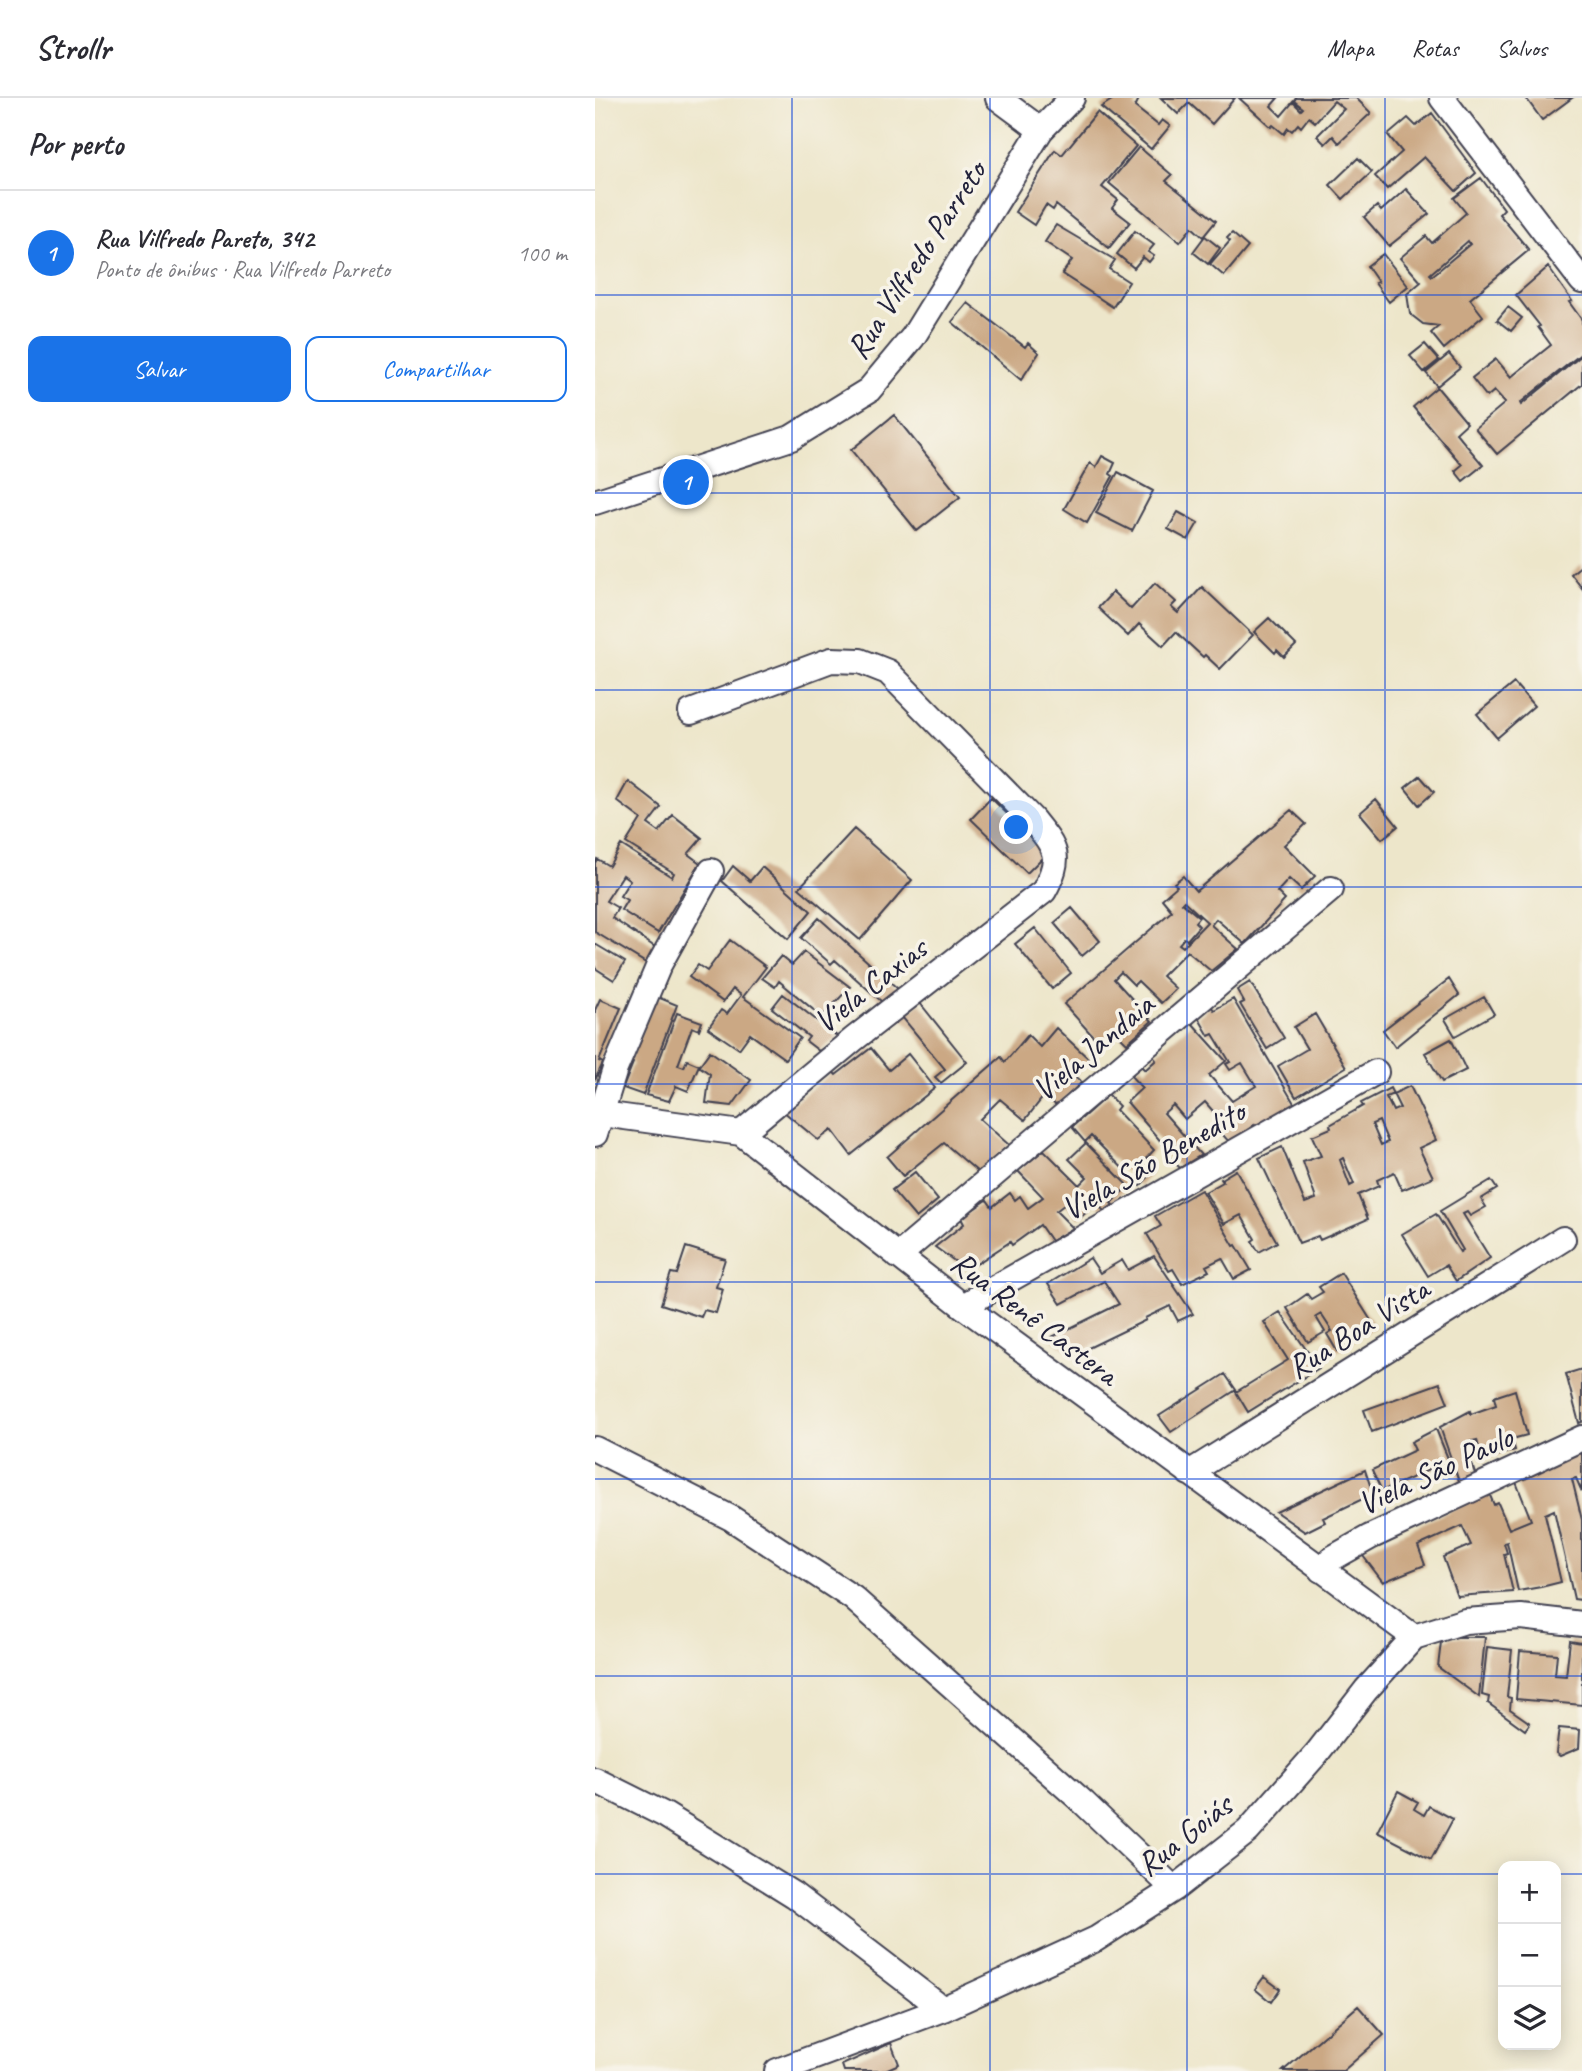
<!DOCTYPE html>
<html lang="pt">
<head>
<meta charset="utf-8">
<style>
	body { margin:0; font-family:Caveat,sans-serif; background:#f2f2f3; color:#2b2b33 }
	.controls { position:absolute; right:21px; bottom:21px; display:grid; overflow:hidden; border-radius:14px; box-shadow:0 4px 18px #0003 }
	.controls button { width:63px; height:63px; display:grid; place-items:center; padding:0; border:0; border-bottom:2px solid #e1e1e2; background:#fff; color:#2b2b33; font:35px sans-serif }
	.you { position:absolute; left:422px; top:730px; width:24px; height:24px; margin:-18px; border:5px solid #fff; border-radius:50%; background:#1a73e8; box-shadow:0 0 0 10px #1a73e833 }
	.badge { display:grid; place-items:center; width:46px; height:46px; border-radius:50%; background:#1a73e8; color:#fff; font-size:23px; font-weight:700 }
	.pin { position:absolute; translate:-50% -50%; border:4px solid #fff; box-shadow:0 2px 7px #0006 }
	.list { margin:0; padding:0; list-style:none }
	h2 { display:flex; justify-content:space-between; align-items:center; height:91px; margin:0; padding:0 28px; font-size:30px }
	h2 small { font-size:23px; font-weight:400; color:#7c7c81 }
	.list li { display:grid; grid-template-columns:46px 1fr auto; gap:21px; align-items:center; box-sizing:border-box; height:126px; padding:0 28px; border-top:2px solid #e1e1e2 }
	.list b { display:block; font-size:26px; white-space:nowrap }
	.list p { margin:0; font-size:23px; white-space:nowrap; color:#7c7c81 }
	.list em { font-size:23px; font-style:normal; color:#7c7c81 }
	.actions { display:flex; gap:14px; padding:21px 28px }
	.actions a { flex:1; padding:16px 0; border:2px solid #1a73e8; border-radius:14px; text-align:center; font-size:24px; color:#1a73e8 }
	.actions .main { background:#1a73e8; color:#fff }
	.icon { flex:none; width:38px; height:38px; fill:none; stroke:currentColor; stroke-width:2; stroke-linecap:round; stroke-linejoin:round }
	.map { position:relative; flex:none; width:987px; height:1973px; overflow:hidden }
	header { display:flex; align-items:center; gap:42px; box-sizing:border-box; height:98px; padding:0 35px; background:#fff; border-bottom:2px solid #e1e1e2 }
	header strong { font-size:33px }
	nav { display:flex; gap:38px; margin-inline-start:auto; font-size:24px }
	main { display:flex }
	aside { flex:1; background:#fff }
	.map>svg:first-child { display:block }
</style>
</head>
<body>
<header>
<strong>Strollr</strong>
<nav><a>Mapa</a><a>Rotas</a><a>Salvos</a></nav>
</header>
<main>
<aside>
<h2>Por perto<small></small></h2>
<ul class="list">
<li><span class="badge">1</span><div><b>Rua Vilfredo Pareto, 342</b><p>Ponto de ônibus · Rua Vilfredo Parreto</p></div><em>100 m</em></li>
</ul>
<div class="actions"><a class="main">Salvar</a><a>Compartilhar</a></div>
</aside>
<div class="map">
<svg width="987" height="1973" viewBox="0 0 987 1973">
	<rect width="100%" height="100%" fill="#f7f3e8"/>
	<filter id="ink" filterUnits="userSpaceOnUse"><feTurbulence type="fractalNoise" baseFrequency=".0143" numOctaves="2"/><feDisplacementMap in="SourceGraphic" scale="14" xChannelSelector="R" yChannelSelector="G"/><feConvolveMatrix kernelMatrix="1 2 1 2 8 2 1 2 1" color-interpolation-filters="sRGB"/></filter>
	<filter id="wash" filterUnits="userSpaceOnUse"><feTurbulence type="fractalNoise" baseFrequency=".00686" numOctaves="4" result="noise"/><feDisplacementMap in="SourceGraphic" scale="28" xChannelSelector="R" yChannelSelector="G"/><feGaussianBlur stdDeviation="1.57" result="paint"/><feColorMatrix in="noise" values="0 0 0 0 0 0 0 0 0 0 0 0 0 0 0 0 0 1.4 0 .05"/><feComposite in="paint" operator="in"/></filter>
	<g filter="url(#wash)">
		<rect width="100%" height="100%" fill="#ede6ca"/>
		<g id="blocks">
			<path fill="#cba884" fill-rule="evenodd" d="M520,0H542L544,1L540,9L563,27L567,22L575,28L556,51L506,9Z
				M566,0H640L617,26L594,5L583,16Z
				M644,0H683L676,8L686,18L698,4L706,12L708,10L699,3L701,0H761L776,15L744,45L738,38L730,46L722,38L749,11L739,3L720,24L714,19L706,29L703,26L697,33L693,30L689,36L678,27L676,29Z
				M931,0H977L947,22Z
				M502,14L541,48L507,89L523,102L517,110L535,124L514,150L461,107L458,112L451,107L439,127L420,114L460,52L467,57Z
				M837,15L881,75L861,93L829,59L792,91L780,78L807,54L793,37L813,20L821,28Z
				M544,49L577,77L571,83L621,123L608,139L597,129L585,144L514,85Z
				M763,60L777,74L748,101L735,87Z
				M886,80L909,111L904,116L934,152L875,201L888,218L849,251L836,235L844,228L828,226L815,216L812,196L826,184L805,160L831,138L837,145L871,115L859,100ZM873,143L875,146L837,178L835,176Z
				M811,91L834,116L794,148L769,119L782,108L786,113Z
				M461,127L520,162L514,171L534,184L518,209L467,176L477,162L450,144Z
				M540,133L559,147L553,154L559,158L554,164L548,159L539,170L522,156Z
				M637,135L653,149L629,178L615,166L635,143L632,140Z
				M610,138L625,150L613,166L598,154Z
				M788,156L813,188L794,204L780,185L783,184L772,168Z
				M953,169L977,203L974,204L987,222V255L925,305L926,307L987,257V286L902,356L880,330L910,305L899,293L892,299L877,280L901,261L916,279L956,247L943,229L945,228L921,197Z
				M373,205L430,249L433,245L444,255L426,282L357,224Z
				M913,209L927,220L916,233L902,222Z
				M830,246L844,262L829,274L815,258Z
				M854,256L865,269L842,288L831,275Z
				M842,289L872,325L861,335L888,367L868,383L860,373L867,367L818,309Z
				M299,317L365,399L322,433L256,352Z
				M507,358L520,365L515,376L518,378L492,425L469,411L495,365L501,369Z
				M523,374L558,393L537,433L501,415Z
				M583,414L603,425L593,442L573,431Z
				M987,467V490L976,476Z
				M560,485L581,504L576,509L583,515L607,489L658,537L625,571L610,557L608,559L581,534L568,548L544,526L533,538L503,510L518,494L536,511Z
				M674,520L701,547L689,559L682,552L680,555L659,534Z
				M919,585L939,608L902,640L882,616Z
				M825,678L839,694L824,707L810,690Z
				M33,683L66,709L53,726L64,734L78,717L107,740L93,756L105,765L63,835L26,812L32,802L25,798L35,782L28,777L11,803L23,810L17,820L60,849L51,865L0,834V765L2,761L14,768L26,747L77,779L79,775L31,745L46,721L22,703Z
				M396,700L452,755L432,775L376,721Z
				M781,701L803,728L787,741L765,715Z
				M696,712L711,726L689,747L720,778L706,792L694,781L682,794L690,802L650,846L621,821L616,827L643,851L616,873L592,853L567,878L581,891L566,905L543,883L539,887L526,874L519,881L557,923L532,945L520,933L505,946L469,906L577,813L567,801L582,788L579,785L588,778L601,793ZM589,803L612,824L588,849L584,846L589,840L592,842L604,828L600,824L604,819L587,805Z
				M259,731L317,782L265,842L204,790Z
				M138,768L155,783L167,769L216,813L193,841L127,783Z
				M477,810L505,843L487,858L459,825Z
				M224,820L303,891L287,904L240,862L236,866L206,840Z
				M440,830L476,875L457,891L420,846Z
				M135,842L171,869L148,899L205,940L190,961L155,936L144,951L113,930L126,912L132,916L146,897L138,891L128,904L94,879L103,867L112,873Z
				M0,846L30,864L19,882L0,870Z
				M209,854L255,889L227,919L184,883L180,889L167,880L186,858L197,867Z
				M854,881L864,897L800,949L788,932Z
				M655,884L689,940L672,951L645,906L649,904L642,892Z
				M188,896L243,939L224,953L211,943L214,939L177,910Z
				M60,898L82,907L48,997L28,990L38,965L34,964Z
				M889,899L899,916L860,938L850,921Z
				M5,901L26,910L4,963L8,965L0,982V912Z
				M638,901L700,1007L660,1029L659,1027L635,1045L619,1027L625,1021L610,1004L590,1021L578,1007L569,1015L606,1057L585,1070L571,1056L574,1053L532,1004L547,990L535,977L546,968L550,972L561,962L558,958L597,925L631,963L614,977L637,1003L661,988L647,965L635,972L631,966L635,964L618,936L614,938L603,919L616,908L619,912Z
				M325,905L372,964L346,985L340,979L350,971L307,919Z
				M82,915L107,924L104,932L97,929L83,967L89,969L92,962L104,967L93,993L81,988L74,1003L51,997Z
				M720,916L751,969L701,999L683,968L712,951L699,929Z
				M461,930L495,962L479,978L487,984L462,1008L449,998L430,1022L405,1001L385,1021L414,1047L383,1074L349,1045L308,1078L292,1059L406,959L410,964L433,937L445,949Z
				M856,941L871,972L847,984L830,955Z
				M276,950L294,972L313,956L340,990L256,1057L237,1032L223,1042L188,1013L238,974L241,977Z
				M115,953L156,982L137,1008L111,1005L115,976L104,968Z
				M815,988L841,1042L824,1050L838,1079L807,1092L799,1074L782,1082L784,1088L763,1097L773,1121L725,1142L723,1138L704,1145L664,1060L687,1049L710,1105L721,1101L708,1064L726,1058L717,1038L736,1030L735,1027L768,1008L766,1005L795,990L798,996L791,999L798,1013L805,1010L798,996ZM784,1023L793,1044L786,1047L777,1026ZM748,1060L759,1086L755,1088L745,1062Z
				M513,997L524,1008L521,1012L559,1052L547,1065L557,1075L545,1088L496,1038L490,1044L477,1029Z
				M491,1045L533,1088L516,1105L518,1107L509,1113L501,1105L484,1121L470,1106L461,1113L478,1130L456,1143L445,1127L417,1147L415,1144L372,1172L340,1149L369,1126L366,1120L392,1102L397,1109L415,1095L420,1102L425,1098L433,1110L448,1099L423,1073L449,1052L484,1087L492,1079L474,1061Z
				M641,1072L682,1144L664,1154L657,1143L660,1141L646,1117L629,1126L610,1094L628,1084L626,1081Z
				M320,1074L343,1102L321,1120L297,1092Z
				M896,1082L902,1091L886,1101L891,1109L875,1118L872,1114L868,1116L895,1160L861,1183L851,1167L833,1178L807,1136L841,1116L865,1154L868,1152L845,1113Z
				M606,1092L639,1148L641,1147L656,1172L639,1181L627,1160L611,1168L614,1173L587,1186L578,1171L574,1173L552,1136L566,1128L560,1118Z
				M91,1149L130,1161L121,1189L128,1191L121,1215L109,1212L106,1219L66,1206L76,1175L82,1176Z
				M559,1158L598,1216L583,1223L575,1208L550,1220L551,1222L479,1257L455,1240L524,1206L509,1183L466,1206L453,1186L495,1160L505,1175L527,1162L533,1172Z
				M746,1175L780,1229L742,1253L732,1236L737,1233L726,1216L721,1219L730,1234L713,1244L692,1210L712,1196L716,1201L728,1194L724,1189Z
				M685,1214L724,1270L653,1314L641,1294L693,1262L669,1224Z
				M987,1271V1324L984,1325L971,1276Z
				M630,1276L641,1292L576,1334L564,1318Z
				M845,1285L853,1305L777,1334L769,1312Z
				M920,1292L932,1337L917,1341L920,1352L887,1362L882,1342L870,1345L882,1382L866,1389L845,1329L875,1313L876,1316L901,1307L899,1299Z
				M841,1331L854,1363L787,1393L777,1372L820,1352L816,1344Z
				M987,1352V1394L981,1380L977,1381L987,1422V1502L979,1501L959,1412L950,1416L966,1484L946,1489L923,1493L912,1444L909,1445L912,1455L909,1456L918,1494L862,1498L848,1459L876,1447L867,1428L823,1448L830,1467L788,1484L765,1454L894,1395L899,1407L903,1405L914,1431L936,1422L921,1384Z
				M770,1372L778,1396L728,1420L730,1424L710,1434L681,1414Z
				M858,1539H890L884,1599L843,1569L846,1544Z
				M975,1543L987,1545V1607L921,1601L925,1553L962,1556L960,1577L971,1578Z
				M892,1549L917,1552L912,1599L916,1600L915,1611L935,1625L930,1632L893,1605L894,1599L887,1597Z
				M964,1630L985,1632L984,1650L965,1658L961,1655Z
				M803,1693L823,1704L819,1711L829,1717L834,1708L858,1721L836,1762L782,1734Z
				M669,1879L685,1891L676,1904L660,1891Z
				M763,1908L789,1937L748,1973H688Z
				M296,1945L304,1966L288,1973H249L247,1967Z"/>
		</g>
	</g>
	<g filter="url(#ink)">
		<use href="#blocks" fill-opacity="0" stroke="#403f50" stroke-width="2"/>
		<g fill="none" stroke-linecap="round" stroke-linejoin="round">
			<defs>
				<path id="street" d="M403,0L446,32
					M847,0L987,183
					M0,404L196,340L274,292L318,239L446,32L477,0
					M96,614L236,562L265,563L293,574L437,721C461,751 468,757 449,793L259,941L146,1035
					M0,1015L146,1035L368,1208L819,1539
					M0,1036L20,971L64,867L116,773
					M303,1158L736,791
					M368,1208L781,974
					M0,1351L136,1420L258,1500L489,1705L579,1791
					M594,1375L968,1141
					M726,1472L736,1461L775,1439L987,1340
					M0,1682L70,1717L199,1797L348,1911
					M182,1973L348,1911L501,1841L579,1791L653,1733L722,1655L771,1592L819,1539L870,1523L926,1519L987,1526"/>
			</defs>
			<use href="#street" stroke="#403f50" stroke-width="28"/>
			<use href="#street" stroke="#fff" stroke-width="24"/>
		</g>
	</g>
	<path fill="none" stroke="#1d4ed8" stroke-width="2" stroke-opacity="0.55" d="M197,0V1973M395,0V1973M592,0V1973M790,0V1973M0,197H987M0,395H987M0,592H987M0,789H987M0,986H987M0,1184H987M0,1381H987M0,1578H987M0,1776H908M961,1776H987"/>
	<g text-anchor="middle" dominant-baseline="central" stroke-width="7" stroke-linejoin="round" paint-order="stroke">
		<g font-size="33" fill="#22223b" stroke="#f7f3e8">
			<text transform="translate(321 162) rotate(-57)">Rua Vilfredo Parreto</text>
			<text transform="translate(275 887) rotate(-38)">Viela Caxias</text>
			<text transform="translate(498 949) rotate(-40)">Viela Jandaia</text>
			<text transform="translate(558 1062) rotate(-30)">Viela São Benedito</text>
			<text transform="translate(440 1220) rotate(37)">Rua Renê Castera</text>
			<text transform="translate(763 1230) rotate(-32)">Rua Boa Vista</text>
			<text transform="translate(840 1372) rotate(-25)">Viela São Paulo</text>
			<text transform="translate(589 1737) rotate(-38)">Rua Goiás</text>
		</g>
	</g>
</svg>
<div class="controls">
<button>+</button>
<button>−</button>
<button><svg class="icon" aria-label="layers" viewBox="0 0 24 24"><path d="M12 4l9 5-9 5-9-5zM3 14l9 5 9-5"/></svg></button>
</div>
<div class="you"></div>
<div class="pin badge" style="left:91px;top:384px">1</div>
</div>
</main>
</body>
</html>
